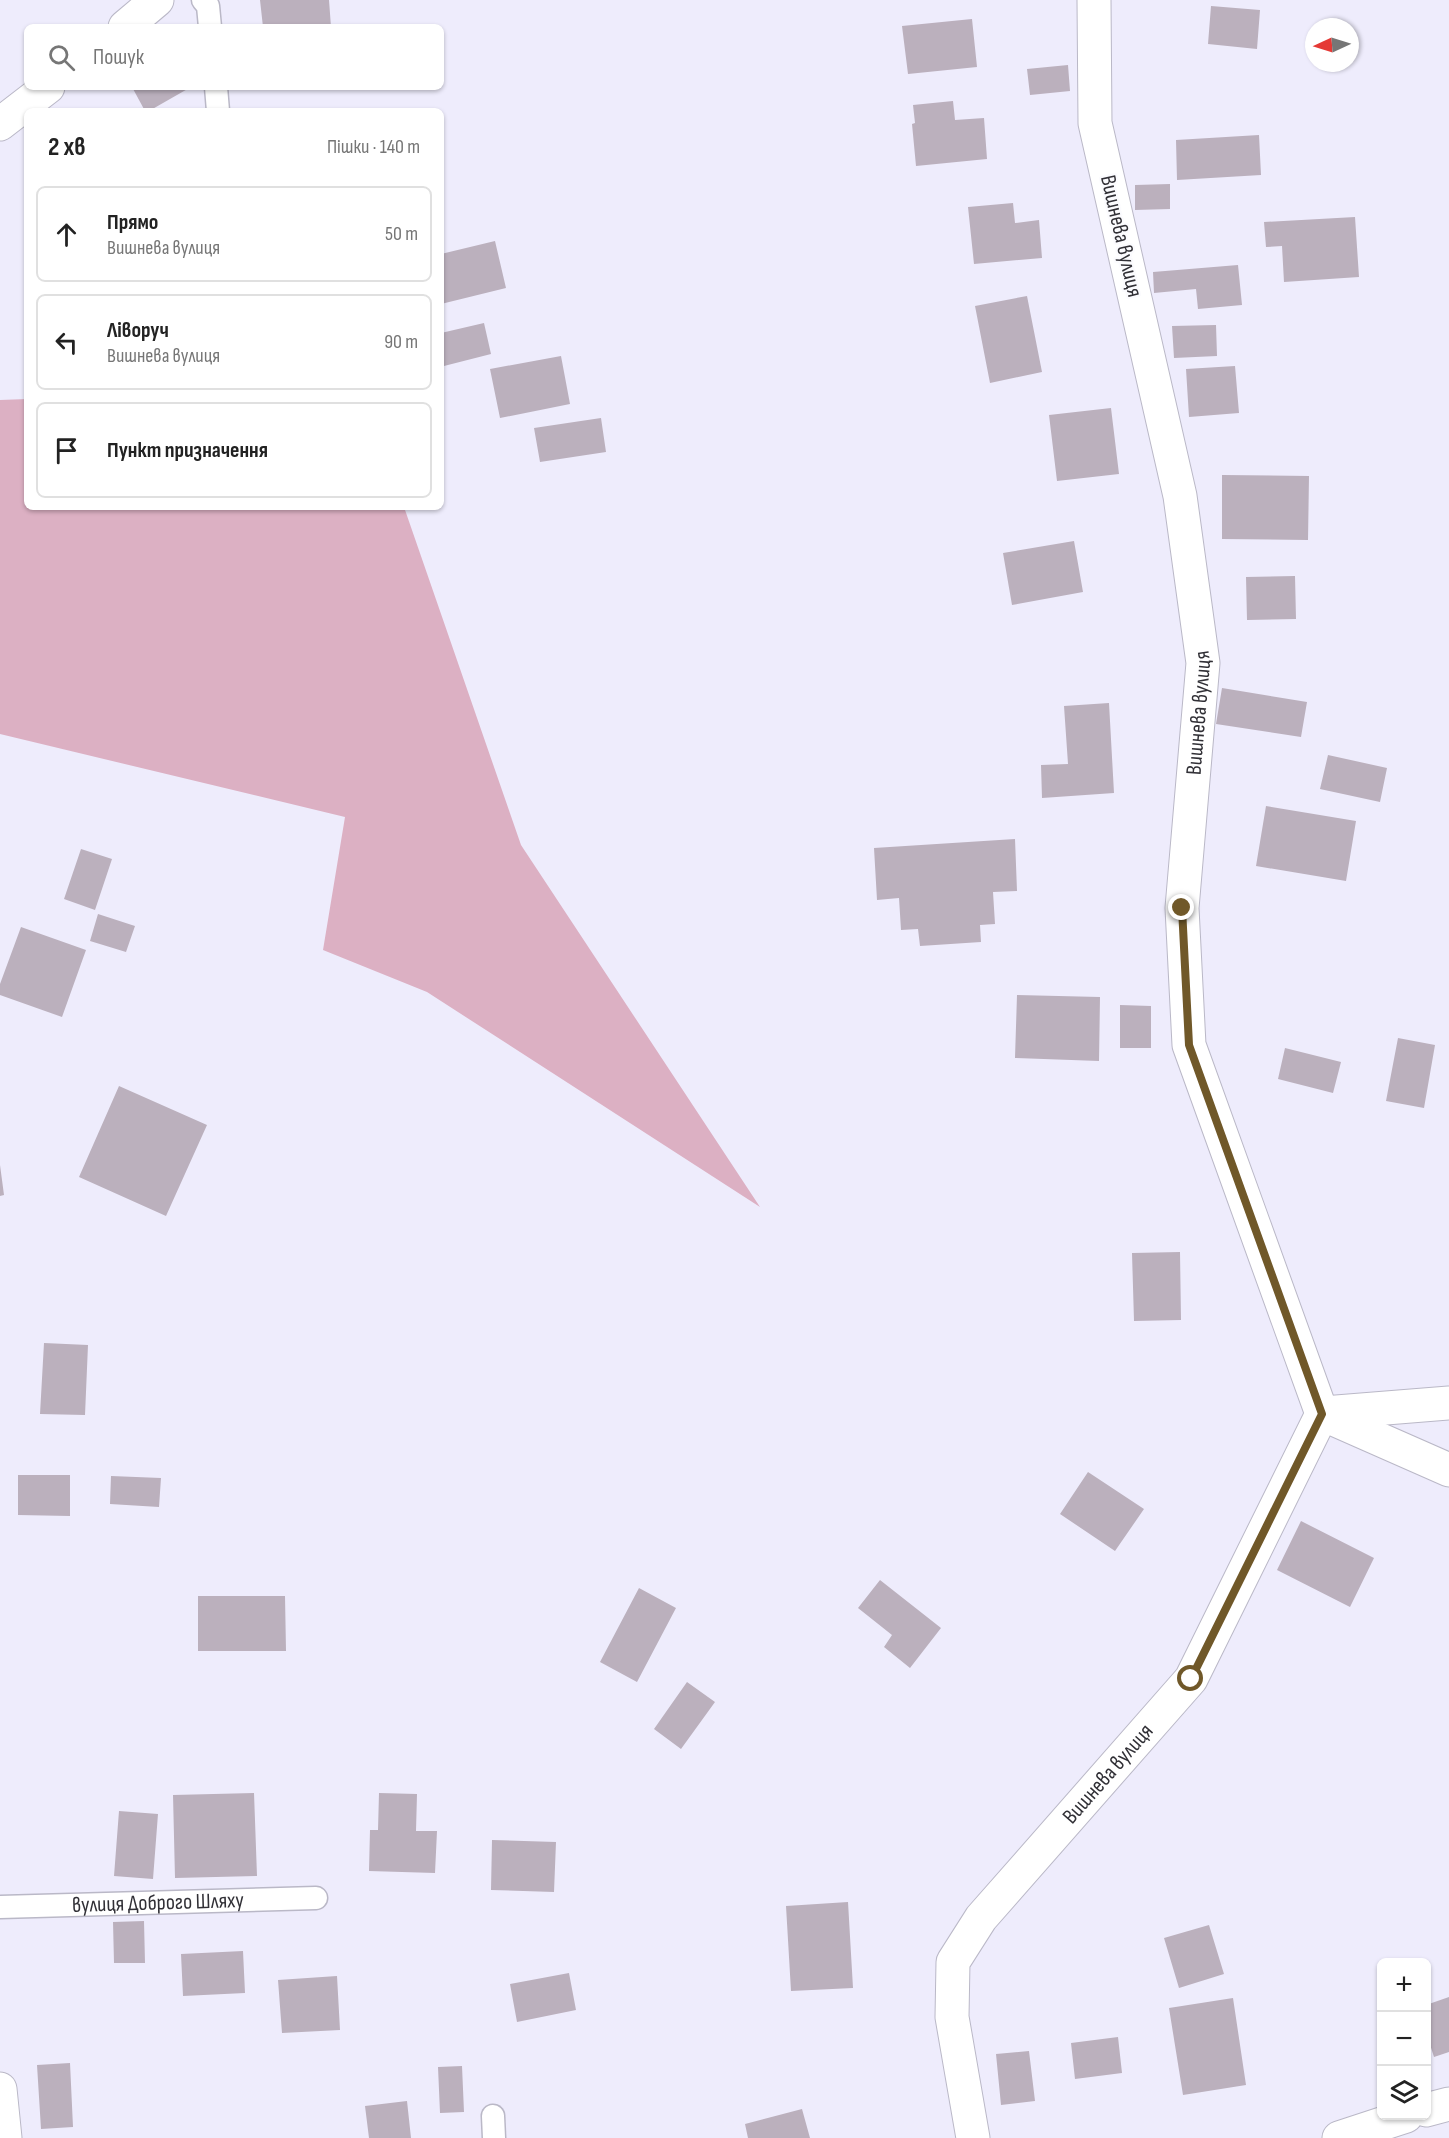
<!DOCTYPE html>
<html lang="uk">
<head>
<meta charset="utf-8">
<style>
	body { margin:0; font-family:"Sofia Sans Condensed",sans-serif; background:#f6f6f6; color:#222 }
	.controls { position:absolute; right:18px; bottom:18px; display:grid; overflow:hidden; border-radius:9px; box-shadow:0 2px 4px #0004 }
	.controls button { width:54px; height:54px; display:grid; place-items:center; padding:0; border:0; border-bottom:2px solid #e0e0e0; background:#fff; color:#222; font:30px sans-serif }
	.compass { position:absolute; left:1305px; top:18px; width:54px; height:54px; border-radius:50%; background:#fff; box-shadow:0 2px 4px #0004; rotate:266deg }
	.stop { position:absolute; width:18px; height:18px; margin:-14px; border:4px solid #705829; border-radius:50%; background:#fff }
	.stop.end { background:#705829; border-color:#fff; box-shadow:0 2px 6px #0008 }
	.list { margin:0; padding:0; list-style:none }
	h2 { display:flex; justify-content:space-between; align-items:center; height:78px; margin:0; padding:0 24px; font-size:26px }
	h2 small { font-size:20px; font-weight:400; color:#767676 }
	.list li { display:grid; grid-template-columns:39px 1fr auto; gap:18px; align-items:center; box-sizing:border-box; height:96px; margin:0 12px 12px; padding:0 12px; border:2px solid #e0e0e0; border-radius:9px }
	.list b { display:block; font-size:22px; white-space:nowrap }
	.list p { margin:0; font-size:20px; white-space:nowrap; color:#767676 }
	.list em { font-size:20px; font-style:normal; color:#767676 }
	.icon { flex:none; width:33px; height:33px; fill:none; stroke:currentColor; stroke-width:2; stroke-linecap:round; stroke-linejoin:round }
	.map { position:relative; flex:none; width:1449px; height:2138px; overflow:hidden }
	.search { position:absolute; background:#fff; box-shadow:0 2px 4px #0004; left:24px; top:24px; width:420px; height:66px; display:flex; align-items:center; gap:15px; box-sizing:border-box; padding:0 21px; border-radius:9px; color:#767676; font-size:22px }
	.panel { position:absolute; background:#fff; box-shadow:0 2px 4px #0004; left:24px; top:108px; width:420px; height:402px; border-radius:9px }
	.map>svg:first-child { display:block }
</style>
</head>
<body>
<div class="map">
<svg width="1449" height="2138" viewBox="0 0 1449 2138">
	<rect width="100%" height="100%" fill="#eeecfc"/>
	<path fill="#dcb0c3" d="M27,399V507H404L521,845L760,1207L427,992L323,950L345,817L0,734V400Z"/>
	<path fill="#bbb0bd" d="M260,0H329L331,27H263Z
		M1211,6L1260,10L1257,49L1208,44Z
		M972,19L977,67L908,74L902,26Z
		M1068,65L1070,91L1030,95L1027,69Z
		M132,87H191L149,111H145Z
		M953,101L955,120L984,118L987,159L916,166L912,124L915,123L913,105Z
		M1259,135L1261,175L1177,180L1176,140Z
		M1170,184V209L1135,210V185Z
		M1013,203L1015,223L1039,220L1042,258L974,264L968,207Z
		M1355,217L1359,277L1284,282L1282,246L1266,247L1264,222Z
		M495,241L506,288L441,304V254Z
		M1238,265L1242,305L1198,309L1196,289L1154,293L1153,272Z
		M1027,296L1042,372L990,383L975,306Z
		M484,323L491,354L444,366L441,333Z
		M1216,325L1217,356L1174,358L1172,326Z
		M561,356L570,404L500,418L490,369Z
		M1235,366L1239,413L1189,417L1186,369Z
		M1111,408L1119,474L1057,481L1049,415Z
		M601,418L606,452L540,462L534,428Z
		M1222,475L1309,476L1308,540L1222,539Z
		M1074,541L1083,592L1012,605L1003,553Z
		M1295,576L1296,619L1247,620L1246,577Z
		M1222,688L1307,702L1301,737L1216,724Z
		M1109,703L1114,793L1042,798L1041,765L1068,764L1064,706Z
		M1328,755L1387,768L1380,802L1320,789Z
		M1266,806L1356,821L1346,881L1256,866Z
		M1015,839L1017,891L993,892L995,924L980,925L981,942L920,946L918,929L901,930L899,898L877,900L874,848Z
		M81,849L112,859L95,910L64,899Z
		M98,914L135,926L126,952L90,941Z
		M21,927L86,950L62,1017L0,995V984Z
		M1017,995L1100,997L1099,1061L1015,1058Z
		M1120,1005L1151,1006V1048H1120Z
		M1398,1038L1435,1045L1424,1108L1386,1101Z
		M1285,1048L1341,1062L1333,1093L1278,1079Z
		M119,1086L207,1125L166,1216L79,1177Z
		M0,1165L4,1195L0,1196Z
		M1180,1252L1181,1320L1134,1321L1132,1253Z
		M44,1343L88,1345L85,1415L40,1414Z
		M1088,1472L1144,1509L1115,1551L1060,1514Z
		M18,1475H70V1516L18,1515Z
		M111,1476L161,1478L159,1507L110,1504Z
		M1301,1521L1374,1558L1350,1607L1277,1570Z
		M880,1580L941,1628L910,1668L884,1647L892,1635L858,1608Z
		M639,1588L676,1608L637,1682L600,1662Z
		M198,1596H285L286,1651H198Z
		M687,1682L715,1702L681,1749L654,1729Z
		M254,1793L257,1876L175,1878L173,1795Z
		M379,1793L417,1794L416,1831H437L435,1873L369,1871L370,1830H378Z
		M119,1811L158,1814L153,1879L114,1876Z
		M492,1840L556,1842L554,1892L491,1890Z
		M848,1902L853,1988L791,1991L786,1906Z
		M144,1921L145,1963H114L113,1922Z
		M1209,1925L1224,1974L1179,1988L1164,1938Z
		M243,1951L245,1993L183,1996L181,1954Z
		M569,1973L576,2010L517,2022L510,1984Z
		M337,1976L340,2030L282,2033L278,1980Z
		M1449,1997V2052L1434,2057L1426,2032V2005Z
		M1233,1998L1246,2085L1183,2095L1169,2008Z
		M1118,2037L1122,2073L1075,2079L1071,2043Z
		M1029,2051L1035,2101L1001,2105L996,2054Z
		M70,2063L73,2127L41,2129L37,2065Z
		M462,2066L464,2112L440,2113L438,2067Z
		M407,2101L411,2138H369L365,2106Z
		M802,2109L810,2138H748L745,2124Z"/>
	<g fill="none" stroke-linecap="round" stroke-linejoin="round">
		<defs>
			<g id="lane">
				<path d="M203,0L208,6L210,27"/>
				<path d="M216,87L218,111"/>
				<path id="s1" d="M0,1907L316,1898"/>
				<path d="M493,2116L494,2138"/>
			</g>
			<g id="street">
				<path d="M125,27L157,0"/>
				<path d="M0,124L48,87"/>
				<path d="M1324,1413L1449,1403"/>
				<path d="M1322,1414L1449,1470"/>
				<path d="M0,2089L5,2138"/>
				<path id="s2" d="M973,2138L952,2017L953,1962L981,1918L1191,1679L1322,1414L1189,1045L1182,908L1203,663L1180,496L1095,123L1094,0"/>
			</g>
			<path id="secondary" d="M1426,2110L1449,2104
				M1339,2138L1406,2116"/>
		</defs>
		<use href="#lane" stroke="#bab8c7" stroke-width="25"/>
		<use href="#street" stroke="#bab8c7" stroke-width="35"/>
		<use href="#secondary" stroke="#bab8c7" stroke-width="35"/>
		<use href="#lane" stroke="#fff" stroke-width="22"/>
		<use href="#street" stroke="#fff" stroke-width="33"/>
		<use href="#secondary" stroke="#fff" stroke-width="33"/>
	</g>
	<g fill="none" stroke-linecap="round" stroke-linejoin="round">
		<path stroke="#705829" stroke-width="8" d="M1182,908L1189,1045L1322,1414L1191,1679"/>
	</g>
	<g text-anchor="middle" dominant-baseline="central" stroke-width="4.5" stroke-linejoin="round" paint-order="stroke">
		<g font-size="22" fill="#313036" stroke="#fbfbfe">
			<text transform="translate(1121 236) rotate(77)">Вишнева вулиця</text>
			<text stroke="none"><textPath href="#s2" startOffset="1569">Вишнева вулиця</textPath></text>
			<text stroke="none"><textPath href="#s2" startOffset="422">Вишнева вулиця</textPath></text>
			<text stroke="none"><textPath href="#s1" startOffset="158">вулиця Доброго Шляху</textPath></text>
		</g>
	</g>
</svg>
<div class="controls">
<button>+</button>
<button>−</button>
<button><svg class="icon" aria-label="layers" viewBox="0 0 24 24"><path d="M12 4l9 5-9 5-9-5zM3 14l9 5 9-5"/></svg></button>
</div>
<svg class="compass" viewBox="-18 -18 36 36"><path d="M0-13l5 13h-10z" fill="#e53935"/><path d="M0 13l5-13h-10z" fill="#767676"/></svg>
<div class="stop" style="left:1191px;top:1679px"></div>
<div class="stop end" style="left:1182px;top:908px"></div>
<div class="search"><svg class="icon" aria-label="search" viewBox="0 0 24 24"><circle cx="10" cy="10" r="6"/><path d="M15 15l6 6"/></svg>Пошук</div>
<section class="panel">
<h2>2 хв<small>Пішки · 140 m</small></h2>
<ul class="list">
<li><svg class="icon" aria-label="ahead" viewBox="0 0 24 24"><path d="M12 20V5M6 11l6-6 6 6"/></svg><div><b>Прямо</b><p>Вишнева вулиця</p></div><em>50 m</em></li>
<li><svg class="icon" aria-label="left" viewBox="0 0 24 24"><path d="M17 20v-9H6M10 6l-5 5 5 5"/></svg><div><b>Ліворуч</b><p>Вишнева вулиця</p></div><em>90 m</em></li>
<li><svg class="icon" aria-label="arrive" viewBox="0 0 24 24"><path d="M6 21V4h12l-3 4 3 4H6"/></svg><div><b>Пункт призначення</b></div></li>
</ul>
</section>
</div>
</body>
</html>
